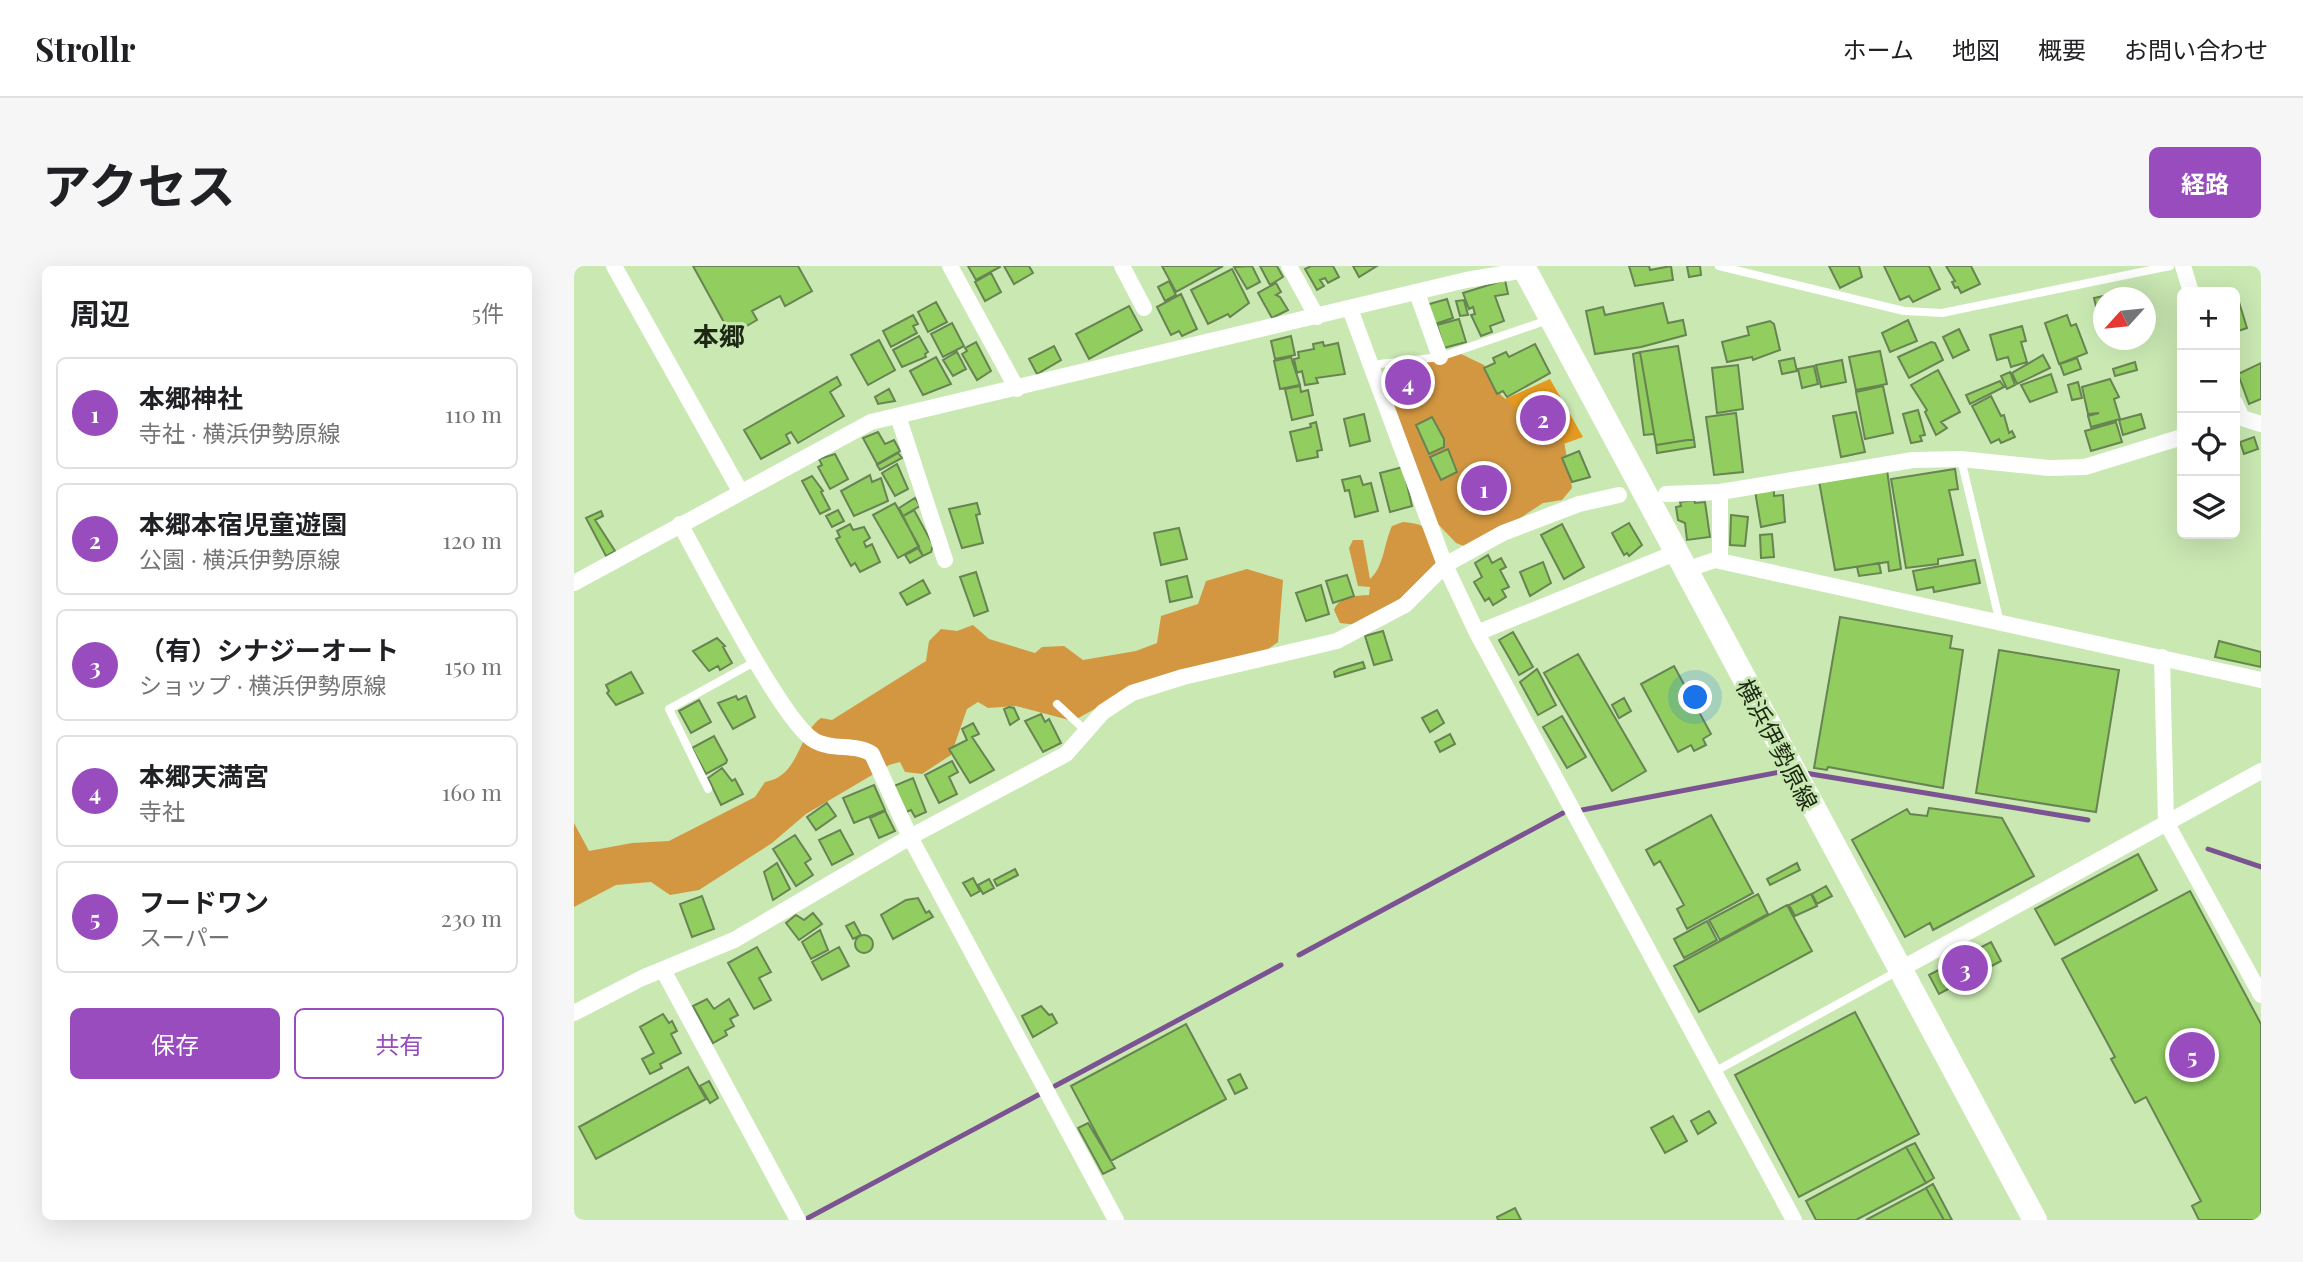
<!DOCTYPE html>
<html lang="ja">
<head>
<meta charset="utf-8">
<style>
	body { margin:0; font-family:"Playfair Display","Noto Sans JP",serif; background:#f6f6f6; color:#202124 }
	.controls { position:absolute; right:21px; top:21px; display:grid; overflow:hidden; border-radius:10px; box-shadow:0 7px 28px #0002 }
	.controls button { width:63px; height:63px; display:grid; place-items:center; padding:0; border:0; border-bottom:2px solid #e0e0e0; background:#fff; color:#202124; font:35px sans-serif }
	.compass { position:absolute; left:1519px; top:21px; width:63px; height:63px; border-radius:50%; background:#fff; box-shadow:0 7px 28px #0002; rotate:243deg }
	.you { position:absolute; left:1122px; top:432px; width:24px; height:24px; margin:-18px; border:5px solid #fff; border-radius:50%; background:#1a73e8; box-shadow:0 0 0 10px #1a73e833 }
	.badge { display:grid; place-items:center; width:46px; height:46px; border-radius:50%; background:#984cbe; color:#fff; font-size:23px; font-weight:700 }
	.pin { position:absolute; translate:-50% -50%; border:4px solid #fff; box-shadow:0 2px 7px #0006 }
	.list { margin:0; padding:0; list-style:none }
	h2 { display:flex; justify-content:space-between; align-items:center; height:91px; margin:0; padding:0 28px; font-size:30px }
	h2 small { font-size:23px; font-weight:400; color:#757577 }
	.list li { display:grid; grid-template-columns:46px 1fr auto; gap:21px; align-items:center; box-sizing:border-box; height:112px; margin:0 14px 14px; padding:0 14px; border:2px solid #e0e0e0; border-radius:10px }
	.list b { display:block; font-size:26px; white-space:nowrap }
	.list p { margin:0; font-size:23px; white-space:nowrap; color:#757577 }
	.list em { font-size:23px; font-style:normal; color:#757577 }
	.actions { display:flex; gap:14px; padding:21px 28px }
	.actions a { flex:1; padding:16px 0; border:2px solid #984cbe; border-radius:10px; text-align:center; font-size:24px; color:#984cbe }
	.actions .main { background:#984cbe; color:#fff }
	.icon { flex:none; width:38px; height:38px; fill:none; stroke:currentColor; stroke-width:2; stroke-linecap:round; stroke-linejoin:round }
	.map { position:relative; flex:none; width:1687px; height:954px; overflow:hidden; border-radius:10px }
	header { display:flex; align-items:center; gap:42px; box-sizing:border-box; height:98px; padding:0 35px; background:#fff; border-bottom:2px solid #e0e0e0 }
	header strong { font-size:33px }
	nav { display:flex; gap:38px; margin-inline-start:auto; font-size:24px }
	.intro { display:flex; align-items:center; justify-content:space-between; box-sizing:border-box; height:168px; padding:0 42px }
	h1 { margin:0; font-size:49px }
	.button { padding:18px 32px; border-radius:10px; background:#984cbe; color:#fff; font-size:24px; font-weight:700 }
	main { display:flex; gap:42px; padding:0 42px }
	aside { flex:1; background:#fff; border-radius:10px; box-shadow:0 7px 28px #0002 }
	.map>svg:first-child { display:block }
</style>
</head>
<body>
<header>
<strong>Strollr</strong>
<nav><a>ホーム</a><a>地図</a><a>概要</a><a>お問い合わせ</a></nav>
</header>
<div class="intro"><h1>アクセス</h1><a class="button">経路</a></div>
<main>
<aside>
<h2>周辺<small>5件</small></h2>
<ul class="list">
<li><span class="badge">1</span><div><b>本郷神社</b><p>寺社 · 横浜伊勢原線</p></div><em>110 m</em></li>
<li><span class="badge">2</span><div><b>本郷本宿児童遊園</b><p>公園 · 横浜伊勢原線</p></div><em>120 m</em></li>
<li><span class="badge">3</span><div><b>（有）シナジーオート</b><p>ショップ · 横浜伊勢原線</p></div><em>150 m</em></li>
<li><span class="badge">4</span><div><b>本郷天満宮</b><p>寺社</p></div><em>160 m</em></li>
<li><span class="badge">5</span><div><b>フードワン</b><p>スーパー</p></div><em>230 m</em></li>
</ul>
<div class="actions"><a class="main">保存</a><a>共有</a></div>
</aside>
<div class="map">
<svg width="1687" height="954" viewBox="0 0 1687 954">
	<rect width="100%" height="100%" fill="#c9e8b2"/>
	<path fill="#e59a1f" d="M976,113L1009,171L959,189L931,133Z"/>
	<path fill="#d39741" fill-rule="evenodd" d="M887,88L910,99L927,129L948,148L957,162L977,164L990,175L998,222L988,234L969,237L940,256L890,280L882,277L863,257L808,108L821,99ZM906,204L915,208L921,245L913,249C911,238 904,217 897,208Z
		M829,256C858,258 858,268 869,292L842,325L783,359L766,357L760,344C765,330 782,330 795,329L796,321L784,320L775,282L779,274H789L796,313C810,301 810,277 818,260Z
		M673,303L709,314L704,376L690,386L569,416L499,455L442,440L414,442L404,436L393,443L377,489L348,508L331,506L326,496L315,499L232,548L198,577L125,624L96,629L77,616L42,619L0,641V557L15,585L58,577L95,575L181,531L191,516C226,510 224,468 247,452L258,454L352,395L355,375L367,363L383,365L399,359L415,373L461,387L468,381L490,380L509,394L562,385L583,377L587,350L624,338L632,315Z"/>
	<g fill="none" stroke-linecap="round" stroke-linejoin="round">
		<path stroke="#7c5392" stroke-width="5" d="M1231,507L1514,554
			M1008,544L1211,505
			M1634,583L1687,601
			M725,689L989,547
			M481,820L707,699
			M234,952L466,828"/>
	</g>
	<path fill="#91cd5f" stroke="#678452" stroke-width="2" d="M119,0H224L238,25L211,40L206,30L178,45L183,54L157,69Z
		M394,0H425L426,1L402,14Z
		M430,0H455L459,7L440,18Z
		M588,0H649L602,26Z
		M678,0L686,16L673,23L660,1Z
		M686,0H703L709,11L696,19Z
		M737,0H759L765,11L754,17L751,12L746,14L750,20L743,24L731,3Z
		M779,0H803L785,11Z
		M1055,0H1075L1076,4L1097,0L1099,14L1061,20Z
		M1113,0H1126L1127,9L1115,11Z
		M1255,0H1285L1288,11L1266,22Z
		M1310,0H1355L1366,23L1339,36L1335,30L1326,34Z
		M1372,0H1397L1406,18L1387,27L1384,21L1381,22L1378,16L1381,15Z
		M658,3L675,37L656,51L654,48L634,58L617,24Z
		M417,7L427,26L411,35L401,16Z
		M931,14L934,28L921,30L930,55L916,60L918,66L907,70L897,49L901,48L899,41L895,43L889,27Z
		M595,15L602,29L591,35L584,21Z
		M702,17L707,26L702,29L706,31L714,44L698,52L684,27Z
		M607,28L623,63L608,70L605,65L597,69L583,41Z
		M1534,29V32H1530V52L1525,53L1520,32Z
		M873,33L879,52L858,59L852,39Z
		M890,34L894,49L886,50L882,35Z
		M362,36L373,56L354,66L344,46Z
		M1665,36L1673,62L1661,66V37Z
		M1089,37L1094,57L1109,54L1112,69L1067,81L1021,88L1012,45L1029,41L1031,49Z
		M555,40L568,64L515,93L502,68Z
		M339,49L344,58L339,60L343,67L317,81L309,65Z
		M1493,49L1497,60L1502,58L1513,87L1485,98L1471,57Z
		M885,53L892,76L870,82L863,59Z
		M1334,54L1343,75L1316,86L1308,67Z
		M1196,55L1200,58L1206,84L1179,94L1178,91L1153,96L1148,76L1175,69L1173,61Z
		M378,57L390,80L369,91L357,68Z
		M1448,60L1452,75L1447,76L1453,96L1437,101L1434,91L1423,94L1416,69Z
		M1385,63L1395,84L1379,92L1369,71Z
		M345,70L354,86L351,88L352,91L328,101L319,84Z
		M717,70L721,89L701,93L697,75Z
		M305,74L321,104L294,119L277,89Z
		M402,76L417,105L403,114L388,88L393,85L391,82Z
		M749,76L750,80L764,77L771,108L742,112L744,117L731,119L728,105L723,107L720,93L725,92L724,86L740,83L739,78Z
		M1357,76L1361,77L1369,94L1335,112L1324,91Z
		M961,78L976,107L933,131L929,125L923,128L910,102L921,97L919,92L932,86L935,91Z
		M480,80L487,94L463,108L455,93Z
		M1104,80L1120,173L1082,179L1066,86Z
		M1306,85L1313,118L1282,124L1275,91Z
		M383,86L392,103L379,110L369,94Z
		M1066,86L1080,168L1070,169L1059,88Z
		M1469,89L1476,102L1443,118L1438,107Z
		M362,91L377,118L349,129L336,105Z
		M717,91L726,119L706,123L700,95Z
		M1220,92L1223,105L1208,108L1205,95Z
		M1503,92L1507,103L1490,109L1486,98Z
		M1268,94L1272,116L1247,121L1242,99Z
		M1561,96L1563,104L1541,110L1539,103Z
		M1687,97V133L1675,138L1664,108Z
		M1164,99L1169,143L1143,147L1138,102Z
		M1240,100L1244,118L1228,122L1224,103Z
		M1364,104L1386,146L1367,156L1373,162L1362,169L1351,146L1353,144L1337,119Z
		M1436,106L1441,119L1433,123L1427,110Z
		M1477,108L1483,126L1456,136L1447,119Z
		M263,111L267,119L256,126L270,150L224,177L217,166L212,169L216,177L187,193L170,164Z
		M1536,113L1545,131L1540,133L1546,153L1517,161L1514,150L1525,147L1514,148L1508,121Z
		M1426,115L1430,121L1396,138L1392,129Z
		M1504,116L1508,132L1498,134L1494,119Z
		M726,120L727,126L734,124L739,149L718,154L711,123Z
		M1309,120L1319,167L1291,173L1282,126Z
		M315,123L321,135L304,138L301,131Z
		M1417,130L1427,150L1430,149L1435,167L1438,165L1441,171L1427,177L1425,173L1417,177L1398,140Z
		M1344,144L1351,169L1346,170L1348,175L1337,177L1329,148Z
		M1282,146L1291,186L1267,191L1259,150Z
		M1162,147L1169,206L1140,209L1132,151Z
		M790,148L796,175L776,180L770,153Z
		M1567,148L1571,162L1549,169L1545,154Z
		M858,151L870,173V181L855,188L842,159Z
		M742,156L748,184L743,185L744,191L723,195L716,166L737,161L736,158Z
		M1542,156L1548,176L1517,185L1511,165Z
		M304,166L311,178L320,174L326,185L303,198L289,172Z
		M1680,171L1684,183L1670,188L1666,176Z
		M1120,173L1121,181L1083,187L1082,179Z
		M874,183L883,206L867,214L856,191Z
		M1005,185L1016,211L998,216L988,192Z
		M324,187L328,192L306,204L303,199Z
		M261,188L274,213L256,223L244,201L248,199L245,193Z
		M323,198L334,223L321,230L308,207Z
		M829,201L838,240L816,246L806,207Z
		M911,201L912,206L921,203L928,221L921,223L926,238L911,243L906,229L899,232L892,213L901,210L900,205Z
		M1381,203L1384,223L1375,224L1389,289L1364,293V298L1332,302L1317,213Z
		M1313,204L1327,303L1315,305L1314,296L1261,304L1245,215Z
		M296,209L298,216L307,212L314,235L280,250L267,225Z
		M238,210L249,225L247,226L256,243L246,248L228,215Z
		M786,210L789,219L797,217L804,245L781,251L775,224L771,225L768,214Z
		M1181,225H1200V230L1209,229L1211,256L1187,261Z
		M341,232L346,240L329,250L325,242Z
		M1120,234L1121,237L1131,236L1136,271L1113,274L1111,257L1104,254L1102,241L1107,240L1106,236Z
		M321,237L345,280L324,292L299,249Z
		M403,237L406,248L402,249L409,277L388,282L375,243Z
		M264,244L270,255L258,261L252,250Z
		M340,244L359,279L357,286L349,290L329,250Z
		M27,245L29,250L21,254L41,285L32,290L12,252Z
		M1157,249L1174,251L1171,280L1156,279Z
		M1055,257L1068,279L1055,290L1053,287L1050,289L1038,267Z
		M276,258L279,264L290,261L296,272L290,276L292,281L298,278L306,296L286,306L281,297L277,300L262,273L266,271L263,265Z
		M988,258L1010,301L990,313L967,269Z
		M605,262L613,293L587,299L580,267Z
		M1198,268L1200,291L1187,292L1186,269Z
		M344,282L349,290L336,297L331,289Z
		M914,289L918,297L927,292L932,301L926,304L935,321L928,324L932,331L919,339L915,332L911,335L900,316L908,311L901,297Z
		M1401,294L1406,317L1360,326L1359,321L1343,324L1339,305Z
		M969,296L977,317L956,330L946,306Z
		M1305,297L1307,307L1285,310L1283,301Z
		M402,306L414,345L400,350L386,311Z
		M773,309L780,330L759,337L752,315Z
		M613,310L618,331L596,336L592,315Z
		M349,314L356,327L333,339L326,327Z
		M747,319L755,348L732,355L722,327Z
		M1266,351L1378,370L1376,382L1389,384L1369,522L1254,501L1253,504L1240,502Z
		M809,365L818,394L800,399L791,370Z
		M939,366L959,401L945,409L925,374Z
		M143,372L151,380L149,381L158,397L146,404L144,400L135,405L119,385Z
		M1645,375L1687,386V401L1641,391Z
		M1425,384L1545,404L1522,546L1402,527Z
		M1004,388L1072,505L1038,525L970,407Z
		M789,396L791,402L761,411L760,406L765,403Z
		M1100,400L1137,468L1129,473L1132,479L1120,485L1117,479L1104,486L1067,418Z
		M963,403L982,439L964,449L946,416Z
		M57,406L69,427L42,439L33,427L35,425L32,419Z
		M162,430L164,434L172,430L181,451L159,463L144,437Z
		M1050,432L1057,445L1045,452L1038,439Z
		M125,434L137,456L117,467L105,445Z
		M435,441L440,442L445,453L436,459L430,443Z
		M863,444L870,457L856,466L848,452Z
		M467,448L471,456L475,453L487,477L469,486L451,455Z
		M988,450L1012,491L993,502L969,461Z
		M399,457L405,468L398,471L420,504L396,517L375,483L393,474L388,463Z
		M876,468L881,478L866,486L861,476Z
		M140,470L153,494L152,497L132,508L118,482Z
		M378,495L384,506L375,511L383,528L365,537L351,509Z
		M148,502L158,515L161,513L169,528L147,539L134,512Z
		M339,512L352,546L341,551L337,544L332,546L320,520Z
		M300,519L311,544L280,557L269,532Z
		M253,537L262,550L242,564L233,551Z
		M1355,542L1428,552L1460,610L1359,664L1356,657L1331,671L1278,574L1333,543L1336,548L1353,550Z
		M311,545L321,565L305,572L296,552Z
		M1137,549L1179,627L1113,663L1103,643L1110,639L1086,595L1080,599L1072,584Z
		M266,564L279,588L258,599L245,574Z
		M221,569L237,593L231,597L239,609L222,620L199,583Z
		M1564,588L1583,624L1481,679L1461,643Z
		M203,597L216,623L199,634L190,606Z
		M1223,597L1226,604L1196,619L1193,613Z
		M441,603L444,609L423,620L420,614Z
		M399,612L406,625L397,630L389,617Z
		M415,613L420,622L409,628L404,619Z
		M1252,620L1258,630L1243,638L1238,628Z
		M1616,625L1687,758V954H1625L1618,940L1627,935L1572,831L1561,837L1537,793L1541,791L1488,693Z
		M1184,628L1194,648L1146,674L1135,654Z
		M1237,628L1243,640L1221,650L1215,639Z
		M128,630L140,663L118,671L106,638Z
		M344,632L352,647L355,645L359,651L319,673L307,649L332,634Z
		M1213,639L1238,685L1125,746L1100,700Z
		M239,647L248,658L225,674L212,657L222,649L230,654Z
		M1133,655L1143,674L1110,692L1100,673Z
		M280,656L287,669L279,673L272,660Z
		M246,664L254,684L237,693L228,676Z
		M281 678a9 9 0 1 1 18 0a9 9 0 1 1-18 0Z
		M1417,676L1427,695L1365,728L1355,709L1384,694L1381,688L1395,681L1398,686Z
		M183,681L197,706L185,712L197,734L180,743L154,697Z
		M265,681L275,700L248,714L238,696Z
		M133,733L140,743L155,733L164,749L156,753L160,760L151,765L153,769L139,777L119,740Z
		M467,740L475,749L478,748L483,757L459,771L448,750Z
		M1281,746L1345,868L1225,931L1161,809Z
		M89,748L95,757L98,755L103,765L97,768L107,787L86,798L88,802L76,808L68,793L80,787L66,761Z
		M612,758L652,833L537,895L497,820Z
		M114,801L132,833L22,893L5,861Z
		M666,808L673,822L661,828L654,814Z
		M135,815L144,832L136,837L126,820Z
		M1135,845L1142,857L1124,868L1117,855Z
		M1099,850L1113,875L1091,887L1077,862Z
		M514,857L541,902L529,908L504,862Z
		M1341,877L1360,912L1352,917L1332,881Z
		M1332,881L1352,917L1282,954H1242L1232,935Z
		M1359,918L1378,954H1370L1352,922Z
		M1352,922L1370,954H1292Z
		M941,942L947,954H924L923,951Z"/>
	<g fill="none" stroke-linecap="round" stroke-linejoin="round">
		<path stroke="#fff" stroke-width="8" d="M1145,0L1330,45L1368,47L1596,0
			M797,99L866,91L974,54
			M1387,193L1426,357
			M483,438L513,466
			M134,523L95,443L184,394
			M1140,806L1322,706"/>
		<path stroke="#fff" stroke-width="16" d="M40,0L166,225
			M376,0L443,123
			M548,0L570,42
			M715,0L743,51
			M1609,0L1617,26
			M843,27L866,91
			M776,43L871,299L903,367L1220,954
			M1661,137L1668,152L1687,158
			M324,150L371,294
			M1092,228L1146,226L1339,194L1387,193L1475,202L1511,201L1608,171
			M106,258C129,299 209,458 241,475C259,485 281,477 298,488L336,571L542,954
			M1146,295V226
			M1111,304L1141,294L1687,414
			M0,317L297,156L892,14L951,4
			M903,367L1101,287
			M1588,391L1592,556L1687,729
			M89,704L224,954
			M1325,704L1687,505
			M0,747L68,712L160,674L336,571L492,488L529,446L558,427L609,411L763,375L831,339L871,299L929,267L1005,238L1045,229"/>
		<path stroke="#fff" stroke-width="24" d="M949,0L1461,954"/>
	</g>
	<g text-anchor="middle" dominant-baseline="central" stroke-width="6" stroke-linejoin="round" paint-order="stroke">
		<g font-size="24" fill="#1c2814" stroke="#c9e8b2">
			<text transform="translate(1204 478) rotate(62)">横浜伊勢原線</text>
		</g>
		<g font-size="26" font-weight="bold" fill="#1c2814" stroke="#c9e8b2">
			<text x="145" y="69">本郷</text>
		</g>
	</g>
</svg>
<div class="controls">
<button>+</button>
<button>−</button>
<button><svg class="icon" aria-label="locate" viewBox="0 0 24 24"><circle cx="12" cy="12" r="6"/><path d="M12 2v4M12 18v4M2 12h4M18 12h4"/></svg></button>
<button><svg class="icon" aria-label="layers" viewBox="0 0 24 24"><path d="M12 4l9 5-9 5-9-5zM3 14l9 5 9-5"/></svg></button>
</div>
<svg class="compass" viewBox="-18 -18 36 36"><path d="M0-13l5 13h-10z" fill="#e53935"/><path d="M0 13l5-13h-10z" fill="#757577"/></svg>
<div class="you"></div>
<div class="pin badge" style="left:910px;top:222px">1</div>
<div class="pin badge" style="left:969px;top:152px">2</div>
<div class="pin badge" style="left:1391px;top:702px">3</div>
<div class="pin badge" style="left:834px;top:116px">4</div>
<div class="pin badge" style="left:1618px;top:789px">5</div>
</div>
</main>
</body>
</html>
